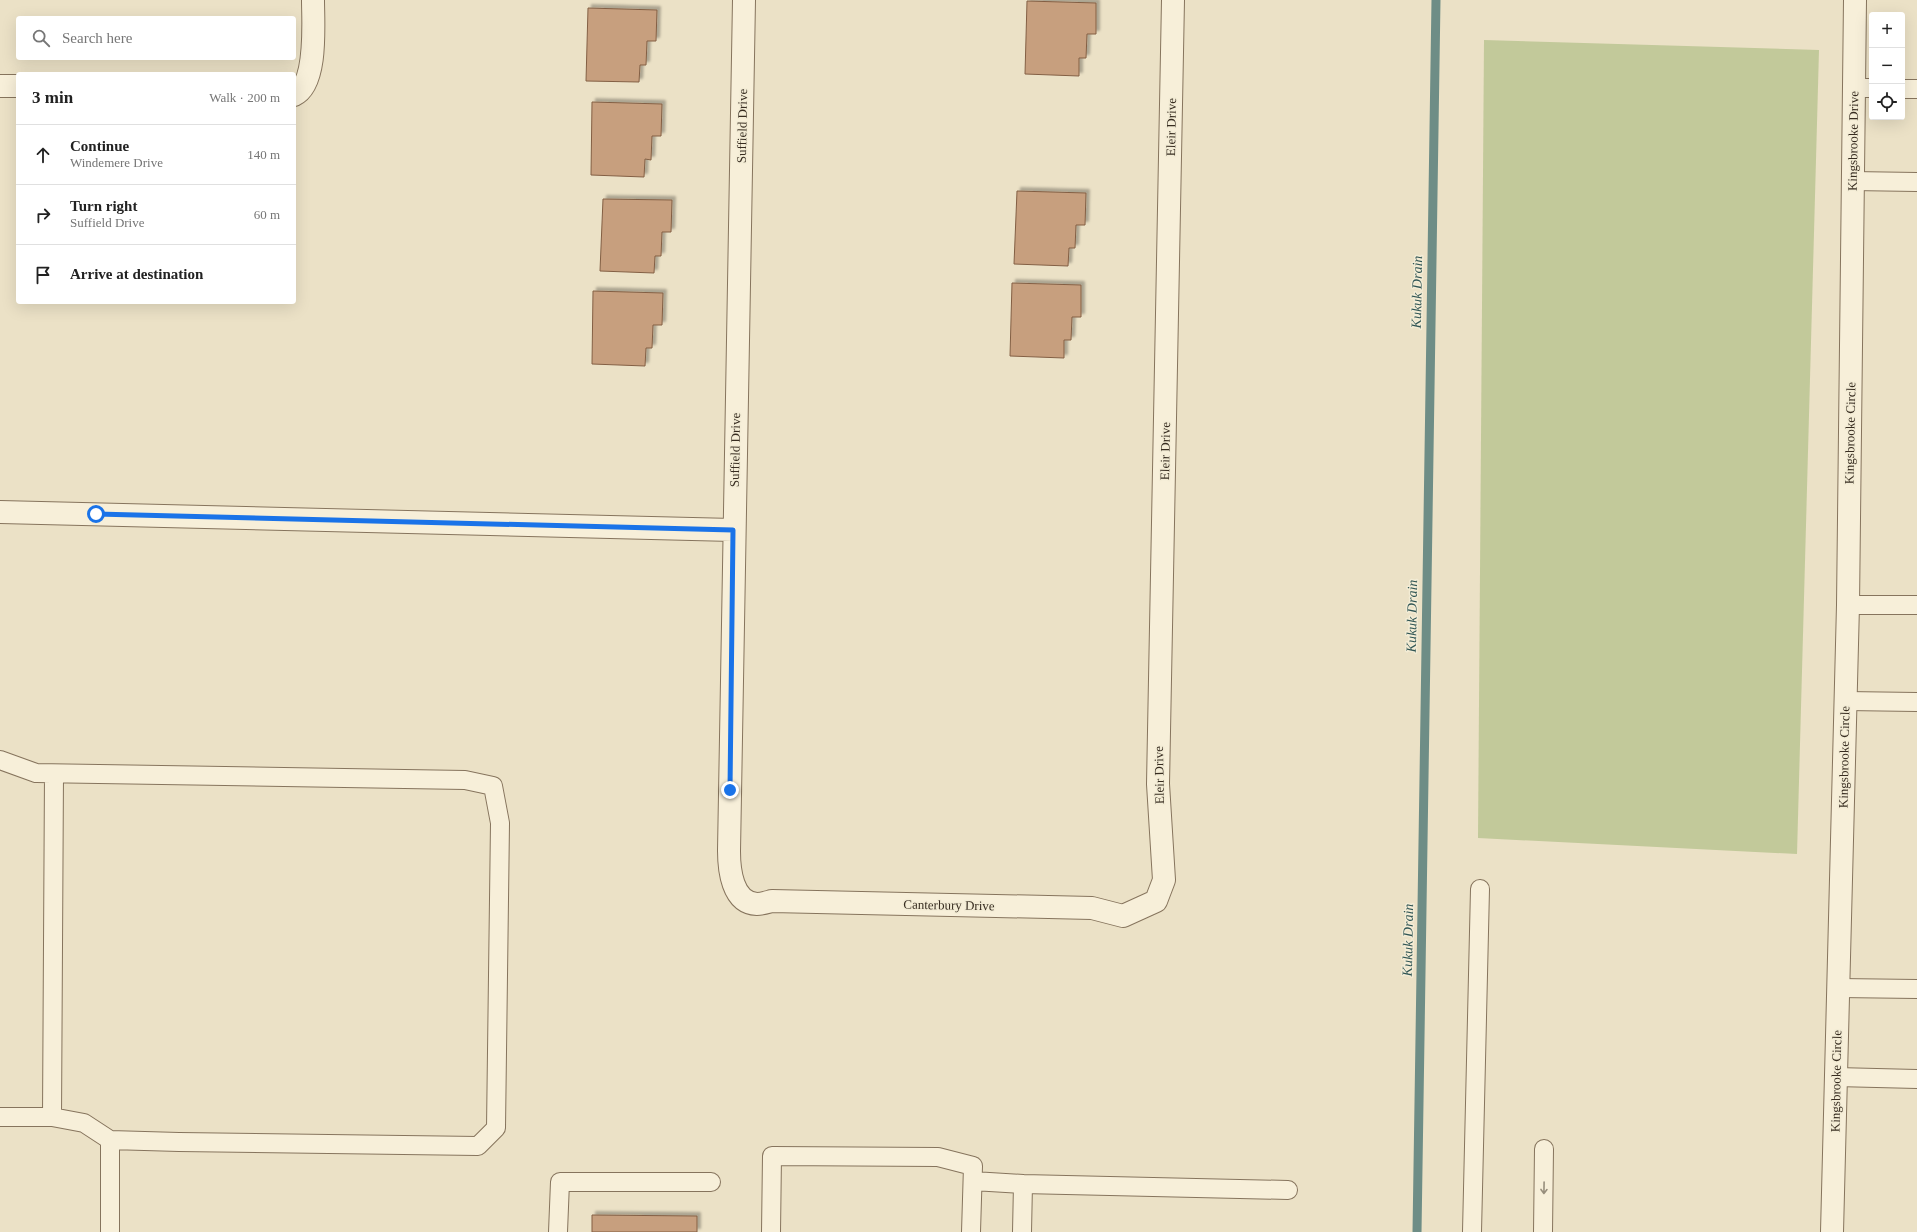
<!DOCTYPE html>
<html lang="en">
<head>
<meta charset="utf-8">
<style>
	body { margin:0; font-family:Georgia,serif; background:#f6f6f6; color:#222 }
	.controls { position:absolute; right:12px; top:12px; display:grid; overflow:hidden; border-radius:4px; box-shadow:0 4px 16px #0002 }
	.controls button { width:36px; height:36px; display:grid; place-items:center; padding:0; border:0; border-bottom:1px solid #e0e0e0; background:#fff; color:#222; font:20px sans-serif }
	.stop { position:absolute; width:12px; height:12px; margin:-9px; border:3px solid #1a73e8; border-radius:50%; background:#fff }
	.stop.end { background:#1a73e8; border-color:#fff; box-shadow:0 1px 4px #0008 }
	.list { margin:0; padding:0; list-style:none }
	h2 { display:flex; justify-content:space-between; align-items:center; height:52px; margin:0; padding:0 16px; font-size:17px }
	h2 small { font-size:13px; font-weight:400; color:#767676 }
	.list li { display:grid; grid-template-columns:26px 1fr auto; gap:12px; align-items:center; box-sizing:border-box; height:60px; padding:0 16px; border-top:1px solid #e0e0e0 }
	.list b { display:block; font-size:15px; white-space:nowrap }
	.list p { margin:0; font-size:13px; white-space:nowrap; color:#767676 }
	.list em { font-size:13px; font-style:normal; color:#767676 }
	.icon { flex:none; width:22px; height:22px; fill:none; stroke:currentColor; stroke-width:2; stroke-linecap:round; stroke-linejoin:round }
	.map { position:relative; flex:none; width:1917px; height:1232px; overflow:hidden }
	.search { position:absolute; background:#fff; box-shadow:0 4px 16px #0002; left:16px; top:16px; width:280px; height:44px; display:flex; align-items:center; gap:10px; box-sizing:border-box; padding:0 14px; border-radius:4px; color:#767676; font-size:15px }
	.panel { position:absolute; background:#fff; box-shadow:0 4px 16px #0002; left:16px; top:72px; width:280px; height:232px; border-radius:4px }
	.map>svg:first-child { display:block }
</style>
</head>
<body>
<div class="map">
<svg width="1917" height="1232" viewBox="0 0 1917 1232">
	<defs>
		<filter id="shadow"><feDropShadow dx="3.5" dy="-3.5" stdDeviation="1" flood-color="#0004"/></filter>
	</defs>
	<rect width="100%" height="100%" fill="#ebe1c6"/>
	<path fill="#c2c99a" d="M1484,40L1819,50L1797,854L1478,838Z"/>
	<g fill="none" stroke-linecap="round" stroke-linejoin="round">
		<path stroke="#6e8d86" stroke-width="9" d="M1417,1232L1436,0"/>
	</g>
	<path fill="#c79f7e" stroke="#835f44" filter="url(#shadow)" d="M1027,1L1096,3V34H1087L1086,58H1079V76L1025,74Z
		M588,8L657,10L656,41H647L646,65H640L639,82L586,81Z
		M592,102L662,104L661,136H652L651,160L645,159L644,177L591,175Z
		M1017,191L1086,193L1085,225H1076L1075,248H1069L1068,266L1014,264Z
		M603,199L672,200L671,232H662L661,256H655L654,273L600,271Z
		M1012,283L1081,285V317H1072L1071,340H1064V358L1010,356Z
		M593,291L663,293L662,325H653L652,348H646L645,366L592,364Z
		M592,1215L697,1216V1232H592Z"/>
	<g fill="none" stroke-linecap="round" stroke-linejoin="round">
		<defs>
			<path id="service" d="M1853,88H1872
				M1902,89H1917
				M1852,181L1917,182
				M1848,605H1917
				M1846,701L1917,702
				M0,760L36,773L465,780L493,786L500,823L496,1128L478,1146L179,1142L110,1140V1232
				M1839,988L1917,989
				M1836,1077L1917,1079
				M0,1117H52L54,774
				M52,1117L84,1123L110,1140
				M973,1181L1023,1184
				M558,1232L560,1182H711
				M771,1232L772,1156L938,1157L973,1166L971,1232
				M1022,1232L1023,1184L1288,1190
				M1472,1232L1480,889
				M1543,1232L1544,1149"/>
			<path id="minor" d="M744,0L729,851C729,869 732,903 757,904C762,904 768,902 772,901L1092,908L1123,916L1156,901L1164,880L1158,784L1173,0
				M0,86H18
				M294,95C318,84 313,23 313,0
				M0,512L733,530
				M1832,1232L1848,605L1855,0"/>
		</defs>
		<use href="#service" stroke="#86745d" stroke-width="20"/>
		<use href="#minor" stroke="#86745d" stroke-width="24"/>
		<use href="#service" stroke="#f7efd9" stroke-width="18"/>
		<use href="#minor" stroke="#f7efd9" stroke-width="22"/>
	</g>
	<defs><path id="oneway-shaft" d="M-6 0H5M1.5-3L5.5 0L1.5 3" fill="none" stroke-width="1.6" stroke-linecap="round" stroke-linejoin="round"/></defs>
	<use stroke="#978e7c" href="#oneway-shaft" transform="translate(1544 1188) rotate(91)"/>
	<g fill="none" stroke-linecap="round" stroke-linejoin="round">
		<path stroke="#1a73e8" stroke-width="5" d="M96,514L733,530L730,790"/>
	</g>
	<g text-anchor="middle" dominant-baseline="central" stroke-width="3" stroke-linejoin="round" paint-order="stroke">
		<g font-size="13" fill="#372c20" stroke="#f3ecd5">
			<text transform="translate(742 126) rotate(-89)">Suffield Drive</text>
			<text transform="translate(1171 127) rotate(-89)">Eleir Drive</text>
			<text transform="translate(1853 141) rotate(-89)">Kingsbrooke Drive</text>
			<text transform="translate(1850 433) rotate(-89)">Kingsbrooke Circle</text>
			<text transform="translate(735 450) rotate(-89)">Suffield Drive</text>
			<text transform="translate(1165 451) rotate(-89)">Eleir Drive</text>
			<text transform="translate(1844 757) rotate(-89)">Kingsbrooke Circle</text>
			<text transform="translate(1159 775) rotate(-91)">Eleir Drive</text>
			<text transform="translate(949 905) rotate(1)">Canterbury Drive</text>
			<text transform="translate(1836 1081) rotate(-89)">Kingsbrooke Circle</text>
		</g>
		<g font-size="14" font-style="italic" fill="#305554" stroke="#f3ecd5">
			<text transform="translate(1417 292) rotate(-89)">Kukuk Drain</text>
			<text transform="translate(1412 616) rotate(-89)">Kukuk Drain</text>
			<text transform="translate(1408 940) rotate(-89)">Kukuk Drain</text>
		</g>
	</g>
</svg>
<div class="controls">
<button>+</button>
<button>−</button>
<button><svg class="icon" aria-label="locate" viewBox="0 0 24 24"><circle cx="12" cy="12" r="6"/><path d="M12 2v4M12 18v4M2 12h4M18 12h4"/></svg></button>
</div>
<div class="stop" style="left:96px;top:514px"></div>
<div class="stop end" style="left:730px;top:790px"></div>
<div class="search"><svg class="icon" aria-label="search" viewBox="0 0 24 24"><circle cx="10" cy="10" r="6"/><path d="M15 15l6 6"/></svg>Search here</div>
<section class="panel">
<h2>3 min<small>Walk · 200 m</small></h2>
<ul class="list">
<li><svg class="icon" aria-label="ahead" viewBox="0 0 24 24"><path d="M12 20V5M6 11l6-6 6 6"/></svg><div><b>Continue</b><p>Windemere Drive</p></div><em>140 m</em></li>
<li><svg class="icon" aria-label="right" viewBox="0 0 24 24"><path d="M7 20v-9h11M14 6l5 5-5 5"/></svg><div><b>Turn right</b><p>Suffield Drive</p></div><em>60 m</em></li>
<li><svg class="icon" aria-label="arrive" viewBox="0 0 24 24"><path d="M6 21V4h12l-3 4 3 4H6"/></svg><div><b>Arrive at destination</b></div></li>
</ul>
</section>
</div>
</body>
</html>
